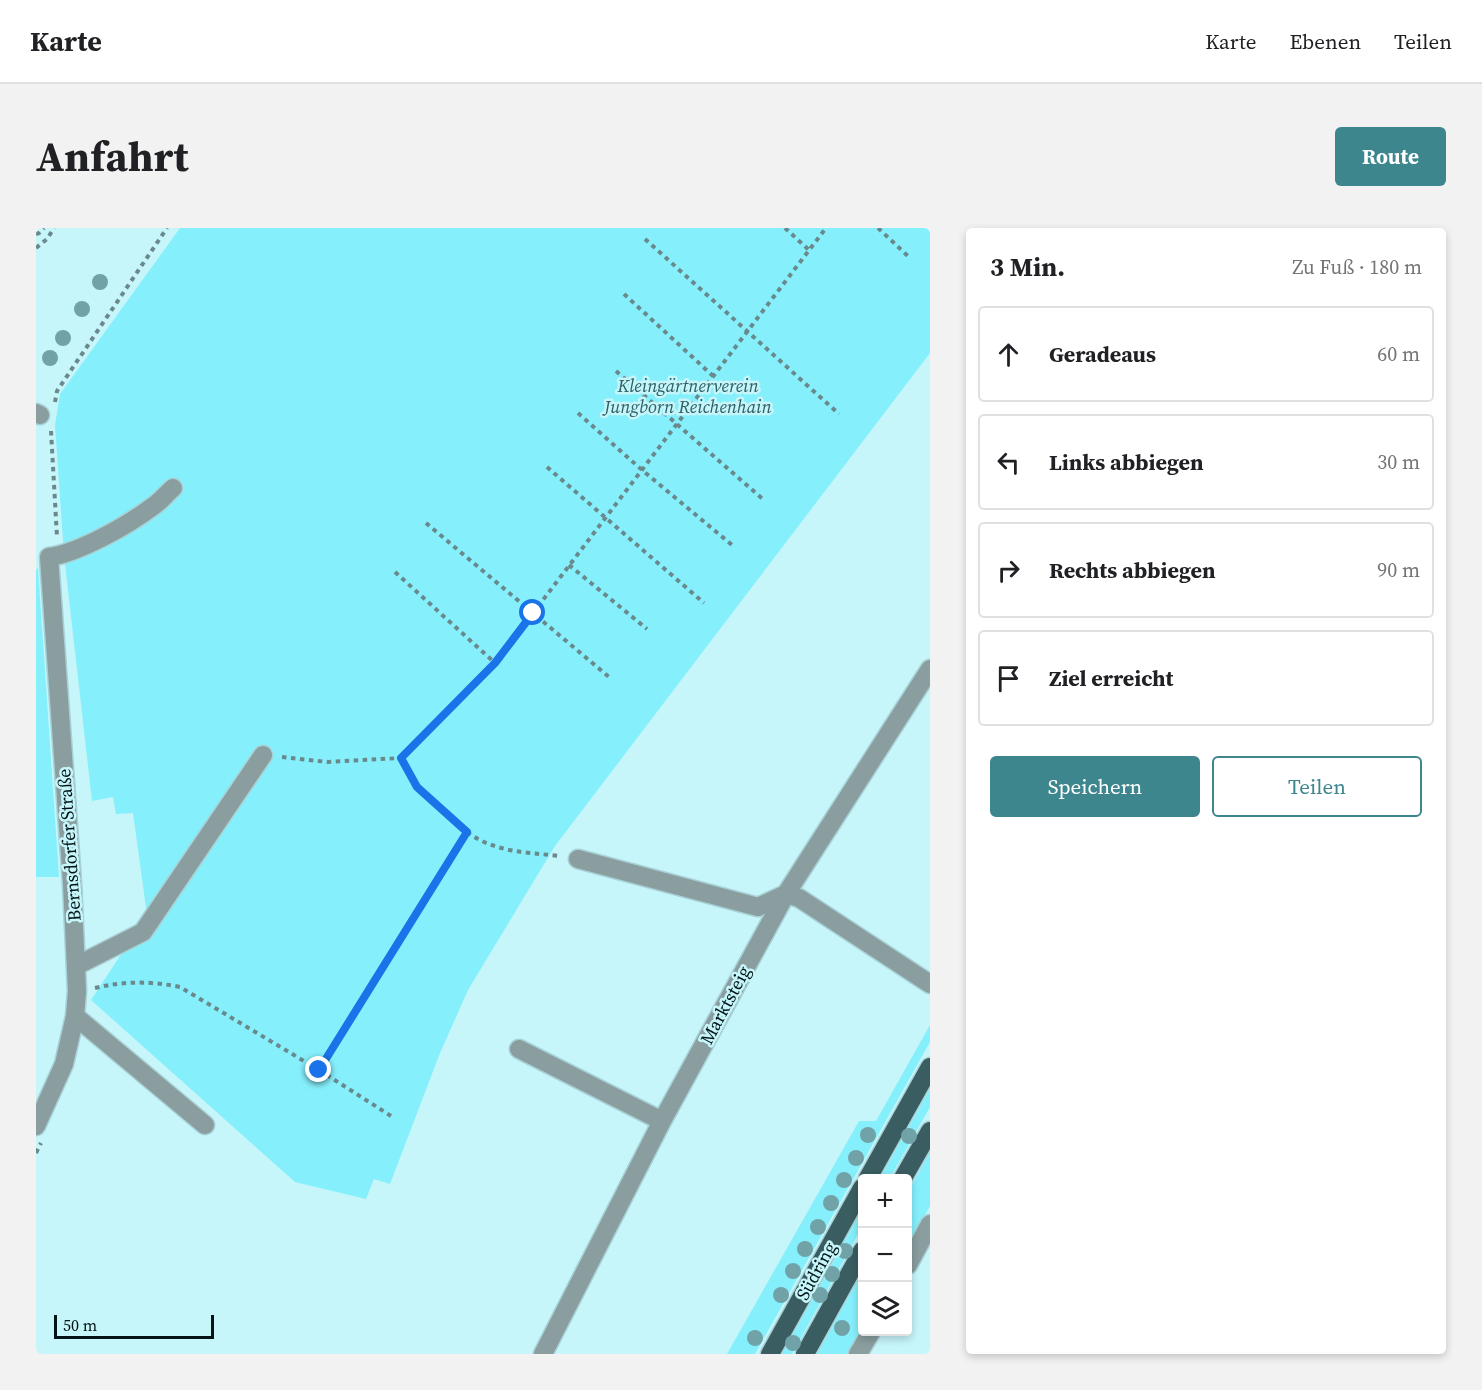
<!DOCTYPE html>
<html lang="de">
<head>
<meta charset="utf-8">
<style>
	body { margin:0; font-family:"Source Serif 4",serif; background:#f2f2f2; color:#202124 }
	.controls { position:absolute; right:18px; bottom:18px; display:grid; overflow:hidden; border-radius:6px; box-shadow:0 3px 9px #0003 }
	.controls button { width:54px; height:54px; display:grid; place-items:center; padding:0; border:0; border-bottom:2px solid #e0e0e0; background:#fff; color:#202124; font:30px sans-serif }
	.scale { position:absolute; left:18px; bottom:15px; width:160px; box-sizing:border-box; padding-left:6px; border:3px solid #031416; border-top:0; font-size:16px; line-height:21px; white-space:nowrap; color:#031416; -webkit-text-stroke:4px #c6f5fa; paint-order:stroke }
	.stop { position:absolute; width:18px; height:18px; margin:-14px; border:4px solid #1a73e8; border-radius:50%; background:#fff }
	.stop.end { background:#1a73e8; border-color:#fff; box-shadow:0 2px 6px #0008 }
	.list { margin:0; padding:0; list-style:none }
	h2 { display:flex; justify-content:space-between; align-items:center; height:78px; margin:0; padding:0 24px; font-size:26px }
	h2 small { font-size:20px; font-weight:400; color:#757577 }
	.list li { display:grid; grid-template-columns:39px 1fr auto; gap:18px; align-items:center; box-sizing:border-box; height:96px; margin:0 12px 12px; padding:0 12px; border:2px solid #e0e0e0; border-radius:6px }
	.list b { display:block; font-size:22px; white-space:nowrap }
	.list em { font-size:20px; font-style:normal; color:#757577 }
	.actions { display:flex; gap:12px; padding:18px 24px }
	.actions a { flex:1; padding:14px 0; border:2px solid #3e868e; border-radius:6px; text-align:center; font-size:21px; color:#3e868e }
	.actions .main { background:#3e868e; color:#fff }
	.icon { flex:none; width:33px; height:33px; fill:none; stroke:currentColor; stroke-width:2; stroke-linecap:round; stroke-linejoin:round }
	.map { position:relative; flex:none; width:894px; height:1126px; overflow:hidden; border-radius:6px }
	header { display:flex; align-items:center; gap:36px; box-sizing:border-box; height:84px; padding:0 30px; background:#fff; border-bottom:2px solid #e0e0e0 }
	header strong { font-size:28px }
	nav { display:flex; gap:33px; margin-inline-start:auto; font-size:21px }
	.intro { display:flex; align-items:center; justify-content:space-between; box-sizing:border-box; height:144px; padding:0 36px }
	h1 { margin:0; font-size:42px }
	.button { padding:15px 27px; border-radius:6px; background:#3e868e; color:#fff; font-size:21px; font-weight:700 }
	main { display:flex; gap:36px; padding:0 36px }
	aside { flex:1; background:#fff; border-radius:6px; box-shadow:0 3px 9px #0003 }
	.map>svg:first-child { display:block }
</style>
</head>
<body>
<header>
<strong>Karte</strong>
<nav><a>Karte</a><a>Ebenen</a><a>Teilen</a></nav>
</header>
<div class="intro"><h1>Anfahrt</h1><a class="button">Route</a></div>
<main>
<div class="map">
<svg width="894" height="1126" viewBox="0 0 894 1126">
	<rect width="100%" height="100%" fill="#c6f5fa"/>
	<path fill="#85f0fc" d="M144,0H894V125L519,618L432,762L404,825L354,956L338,951L330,971L259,954L55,772L111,687L97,585L80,586L77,569L56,573L28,327L19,197L24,166Z
		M2,340L23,649H0V342Z
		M894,797V814L719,1126H691L823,893H840Z
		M894,861V879L854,950H844Z
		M894,924V978L872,1018V964Z
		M826,982V999L756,1126H746Z
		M826,1045V1099L811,1126H781Z"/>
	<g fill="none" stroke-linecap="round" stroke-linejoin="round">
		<defs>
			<path id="minor" d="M0,185L4,187
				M542,631L722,679L750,666L763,670L894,756
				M40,738L107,704L227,527
				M39,788L169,897
				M483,821L626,893
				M0,898L28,836L39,788L41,763L36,655L13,329C43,325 92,297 116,279C124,274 130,266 137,260
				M872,1037L894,996
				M507,1126L626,893L750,666L894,441
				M822,1126L835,1104"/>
			<path id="major" d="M832,950L894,839
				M867,950L894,903
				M734,1126L826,960
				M769,1126L826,1023"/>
		</defs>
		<use href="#minor" stroke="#a7d1d6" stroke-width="21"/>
		<use href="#major" stroke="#a7d1d6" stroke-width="21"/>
		<path stroke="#69898d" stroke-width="4" stroke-dasharray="4.5 4.5" stroke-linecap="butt" d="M749,0L773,22
			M842,0L874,30
			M0,6L3,5L8,0
			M609,11L803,186
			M0,20L11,11L18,0
			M588,66L677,148
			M580,143L729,273
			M19,174L21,163L131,0
			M542,185L606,242L696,317
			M15,203L21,309
			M511,239L668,375
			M390,295L573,449
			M533,337L611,401
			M359,344L459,435
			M246,529L292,534L365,530L459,435L790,0
			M431,604C460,625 490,624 523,628
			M59,760C88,753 115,753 144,759L283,842L431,604L381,559L365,530
			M283,842L355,888
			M0,925L5,915"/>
		<use href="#minor" stroke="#8a9d9f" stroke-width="18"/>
		<use href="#major" stroke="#3a5d62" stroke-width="18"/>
	</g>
	<g fill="#71a2a8">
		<circle cx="64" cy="54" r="8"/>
		<circle cx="46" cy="81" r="8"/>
		<circle cx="27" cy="110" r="8"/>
		<circle cx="14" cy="130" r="8"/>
		<circle cx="832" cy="907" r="8"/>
		<circle cx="873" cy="908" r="8"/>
		<circle cx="820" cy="930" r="8"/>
		<circle cx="808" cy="952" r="8"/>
		<circle cx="795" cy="975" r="8"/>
		<circle cx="782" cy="999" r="8"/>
		<circle cx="769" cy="1021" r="8"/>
		<circle cx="809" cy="1023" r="8"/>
		<circle cx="757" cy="1043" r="8"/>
		<circle cx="796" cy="1046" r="8"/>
		<circle cx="745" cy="1067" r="8"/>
		<circle cx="784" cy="1067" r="8"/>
		<circle cx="806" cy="1100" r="8"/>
		<circle cx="719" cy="1110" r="8"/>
		<circle cx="757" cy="1115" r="8"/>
	</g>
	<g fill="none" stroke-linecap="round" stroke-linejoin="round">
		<path stroke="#1a73e8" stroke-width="8" d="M283,842L431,604L381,559L365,530L459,435L497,385"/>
	</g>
	<g text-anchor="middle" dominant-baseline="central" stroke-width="5" stroke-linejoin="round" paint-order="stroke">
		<g font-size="18" font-style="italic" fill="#2c5f65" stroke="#c6f5fa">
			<text x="652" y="157">Kleingärtnerverein<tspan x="652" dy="21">Jungborn Reichenhain</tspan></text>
		</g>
		<g font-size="18" fill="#031416" stroke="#c6f5fa">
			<text transform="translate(33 617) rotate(-94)">Bernsdorfer Straße</text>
			<text transform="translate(689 777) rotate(-62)">Marktsteig</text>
			<text transform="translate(780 1043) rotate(-61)">Südring</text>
		</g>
	</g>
</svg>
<div class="controls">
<button>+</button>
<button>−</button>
<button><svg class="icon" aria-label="layers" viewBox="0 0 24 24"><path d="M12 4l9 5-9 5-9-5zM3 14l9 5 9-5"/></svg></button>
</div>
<div class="scale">50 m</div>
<div class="stop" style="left:497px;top:385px"></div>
<div class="stop end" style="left:283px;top:842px"></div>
</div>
<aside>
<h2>3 Min.<small>Zu Fuß · 180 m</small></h2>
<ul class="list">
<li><svg class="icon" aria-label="ahead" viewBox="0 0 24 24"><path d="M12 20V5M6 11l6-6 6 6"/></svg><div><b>Geradeaus</b></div><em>60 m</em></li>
<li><svg class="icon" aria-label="left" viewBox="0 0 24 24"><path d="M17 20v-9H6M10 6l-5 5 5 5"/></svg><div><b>Links abbiegen</b></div><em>30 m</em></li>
<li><svg class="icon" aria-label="right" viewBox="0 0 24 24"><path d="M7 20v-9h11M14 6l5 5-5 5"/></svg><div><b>Rechts abbiegen</b></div><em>90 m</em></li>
<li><svg class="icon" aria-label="arrive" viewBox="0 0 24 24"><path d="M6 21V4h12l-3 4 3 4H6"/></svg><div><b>Ziel erreicht</b></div></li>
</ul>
<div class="actions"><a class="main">Speichern</a><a>Teilen</a></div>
</aside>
</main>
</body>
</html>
